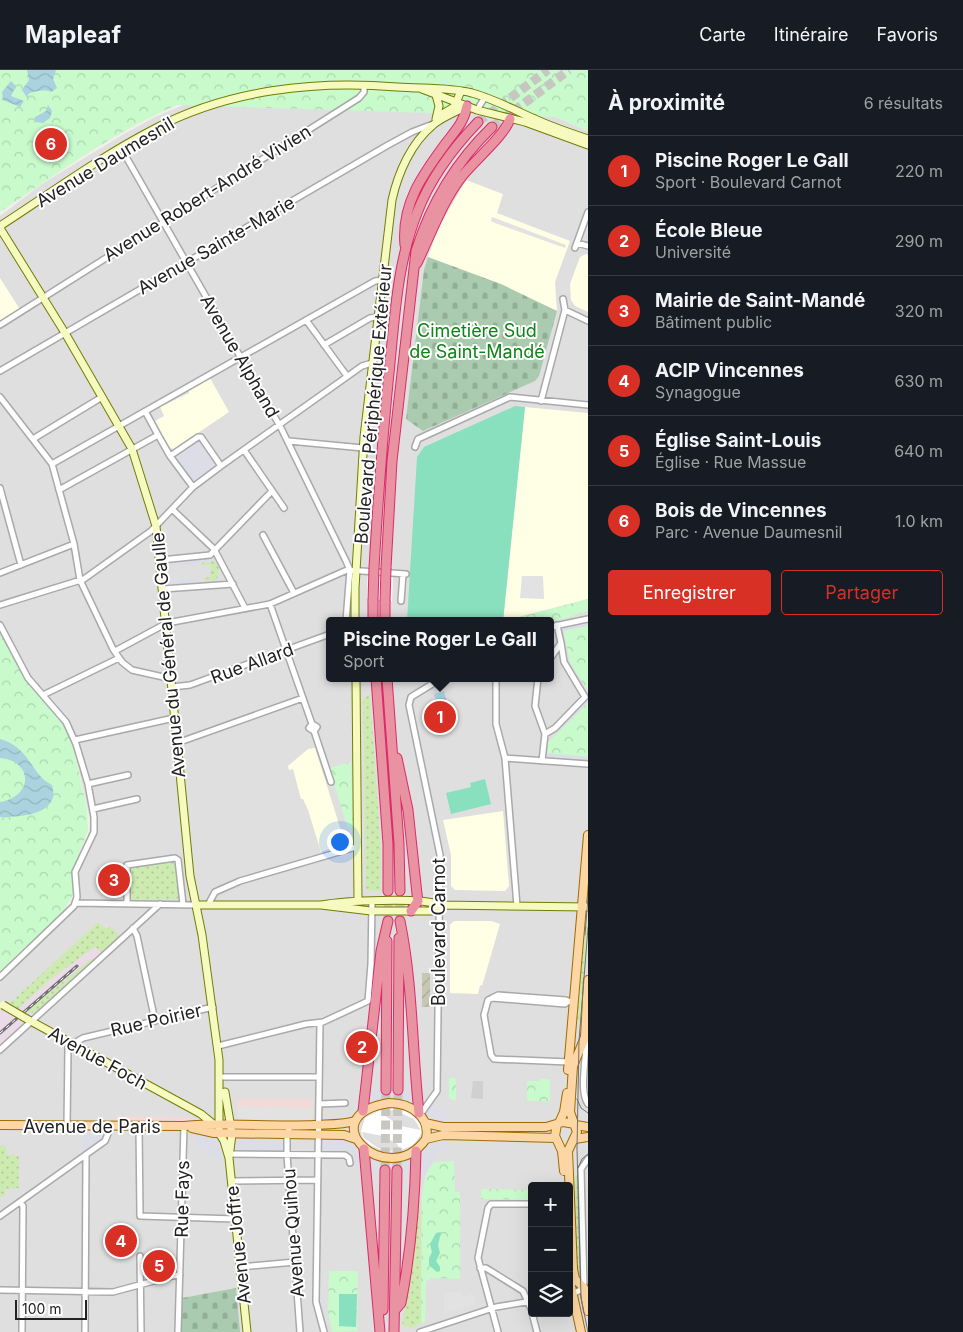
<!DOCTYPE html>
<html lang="fr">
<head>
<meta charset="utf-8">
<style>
	body { margin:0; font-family:Inter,sans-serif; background:#20242c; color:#f1f3f6 }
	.controls { position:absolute; right:15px; bottom:15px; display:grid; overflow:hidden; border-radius:5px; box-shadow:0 5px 20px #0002 }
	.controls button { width:45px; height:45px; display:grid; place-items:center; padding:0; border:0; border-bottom:1px solid #363941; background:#171b24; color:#f1f3f6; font:25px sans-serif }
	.scale { position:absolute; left:15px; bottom:12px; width:72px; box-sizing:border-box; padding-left:5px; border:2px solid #222; border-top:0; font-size:14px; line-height:18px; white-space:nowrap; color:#222; -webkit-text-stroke:4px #fff; paint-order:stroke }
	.you { position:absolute; left:339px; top:771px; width:18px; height:18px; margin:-12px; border:4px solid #fff; border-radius:50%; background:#1a73e8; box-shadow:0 0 0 8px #1a73e833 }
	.badge { display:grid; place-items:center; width:32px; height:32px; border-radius:50%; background:#d93025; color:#fff; font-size:16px; font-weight:700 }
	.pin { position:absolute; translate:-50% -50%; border:2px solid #fff; box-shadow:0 1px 5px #0006 }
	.popup { position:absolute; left:326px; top:547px; width:228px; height:65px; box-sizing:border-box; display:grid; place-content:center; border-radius:5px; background:#171b24; filter:drop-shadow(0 1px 4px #0005); font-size:16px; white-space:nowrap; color:#9ea1a6 }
	.popup b { font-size:19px; color:#f1f3f6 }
	.popup::after { content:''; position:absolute; left:50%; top:100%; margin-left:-10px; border:10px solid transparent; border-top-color:#171b24 }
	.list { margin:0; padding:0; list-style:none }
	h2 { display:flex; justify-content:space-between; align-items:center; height:65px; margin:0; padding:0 20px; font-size:21px }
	h2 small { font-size:16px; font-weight:400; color:#9ea1a6 }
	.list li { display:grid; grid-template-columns:32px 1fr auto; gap:15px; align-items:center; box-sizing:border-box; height:70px; padding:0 20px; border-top:1px solid #363941 }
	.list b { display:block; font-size:19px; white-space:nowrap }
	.list p { margin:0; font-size:16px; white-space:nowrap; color:#9ea1a6 }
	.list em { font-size:16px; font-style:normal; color:#9ea1a6 }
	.actions { display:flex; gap:10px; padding:15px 20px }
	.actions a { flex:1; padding:11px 0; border:1px solid #d93025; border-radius:5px; text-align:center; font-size:18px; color:#d93025 }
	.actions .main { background:#d93025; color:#fff }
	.icon { flex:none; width:28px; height:28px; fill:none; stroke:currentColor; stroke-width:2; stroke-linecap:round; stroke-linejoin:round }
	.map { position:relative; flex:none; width:588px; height:1262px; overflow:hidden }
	header { display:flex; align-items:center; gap:30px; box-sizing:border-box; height:70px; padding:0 25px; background:#171b24; border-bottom:1px solid #363941 }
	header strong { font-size:24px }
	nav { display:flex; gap:28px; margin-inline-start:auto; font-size:18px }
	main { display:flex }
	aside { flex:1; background:#171b24 }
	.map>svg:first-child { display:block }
</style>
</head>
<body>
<header>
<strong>Mapleaf</strong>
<nav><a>Carte</a><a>Itinéraire</a><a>Favoris</a></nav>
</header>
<main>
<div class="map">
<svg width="588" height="1262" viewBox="0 0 588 1262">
	<defs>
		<pattern id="construction-furrows" width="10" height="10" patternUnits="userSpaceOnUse" patternTransform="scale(1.25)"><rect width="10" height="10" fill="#c7c7b4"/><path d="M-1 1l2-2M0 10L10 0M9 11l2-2" fill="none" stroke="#abab9a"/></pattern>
		<pattern id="grass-dots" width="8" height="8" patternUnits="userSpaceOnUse" patternTransform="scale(1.25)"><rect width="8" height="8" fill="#cdebb0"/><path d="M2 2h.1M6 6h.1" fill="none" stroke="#b0c997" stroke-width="1.8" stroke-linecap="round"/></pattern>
		<pattern id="cemetery-stones" width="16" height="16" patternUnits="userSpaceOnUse" patternTransform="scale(1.25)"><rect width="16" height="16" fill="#aacbaf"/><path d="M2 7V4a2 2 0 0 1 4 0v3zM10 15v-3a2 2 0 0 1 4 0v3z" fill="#92ae96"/></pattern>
		<pattern id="park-crowns" width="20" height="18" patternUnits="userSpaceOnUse" patternTransform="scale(1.25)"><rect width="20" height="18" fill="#c8facc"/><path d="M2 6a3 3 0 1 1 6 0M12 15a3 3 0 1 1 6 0" fill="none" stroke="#acd6af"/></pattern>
		<pattern id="water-waves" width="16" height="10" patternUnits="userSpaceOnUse" patternTransform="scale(1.25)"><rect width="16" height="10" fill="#aad3df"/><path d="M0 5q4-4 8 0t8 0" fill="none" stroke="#92b5bf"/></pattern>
	</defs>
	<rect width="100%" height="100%" fill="#f2efe9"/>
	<path fill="#e0dfdf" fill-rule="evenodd" d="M485,17L588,61V1262H0V902L71,834L74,825L73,799L87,770L91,753L74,678L54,642L22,605L0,563V146L42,114L119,67L153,48L193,31ZM330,551H550V608H330ZM532,1116H569V1243H532Z"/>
	<path fill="#f2dad9" d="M237,1029H313V1050L237,1048Z
		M115,1046L185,1047L195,1049L192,1053L115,1050Z"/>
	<path fill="#ffffe5" d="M466,110L503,124L497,143L570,171L555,212L557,241L428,187L437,160Z
		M586,184L588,185V242L575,236L571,230L570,214L580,187Z
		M0,208L21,241L0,254Z
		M210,308L229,342L174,379L170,378L155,351L164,346L160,337L189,323V320Z
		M525,337L588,343V529L503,551Z
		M315,678L345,773L321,782L308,740L303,729H301L293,699L289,700L288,696L308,679Z
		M503,741L509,816L505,821L455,820L451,816V785L443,750Z
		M454,851H491L500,854L482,916L480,915L478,924L450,923V855Z"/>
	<path fill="#d0d0d0" d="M473,1011H483V1029L471,1028Z"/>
	<path fill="#ebdbe8" d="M98,852L103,857L107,854L119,866L0,974V943Z"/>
	<path fill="url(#construction-furrows)" d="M422,903H430V937H422Z"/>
	<path fill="url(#grass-dots)" d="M215,491L220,499L217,510L204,511L203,508L211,507L210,495H202V492Z
		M370,624L381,779V821H368L366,818L363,629Z
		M174,790L180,827L178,829L134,830L130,828L129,797Z
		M98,852L107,859L110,856L119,866L101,883L96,877L92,879L51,909L18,939L9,934Z
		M584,855H588L581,951H577L575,947Z
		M92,888L93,891L37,942L25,943Z
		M0,1076H6L7,1085L19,1086V1118L5,1119V1127H0Z
		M579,1105L582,1212L577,1204L573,1106Z
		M421,1125V1253L409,1259V1256H402Z"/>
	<path fill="url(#cemetery-stones)" d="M428,187L501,214L557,241L539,306L535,311L423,361L406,349L424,200Z
		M236,1218L240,1262H182V1228Z"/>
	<path fill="url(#park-crowns)" d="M0,0H588V61L556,47L177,35C113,62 57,104 0,142Z
		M588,529V541L550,553V551H505Z
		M588,556V621L570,593L563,560Z
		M0,560L24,607L54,643L67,662L74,680L87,739L88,761L73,800V824L62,844L0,901Z
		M586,633H588V687L547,684L548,672Z
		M351,692L353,758L348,759L329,698Z
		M449,1008H456V1031L449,1028Z
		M540,1009H550V1031H527V1011H540Z
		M454,1091L455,1122H460V1209L431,1208L426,1212L425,1252L421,1253L422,1125L426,1102L434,1092Z
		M481,1119L532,1120V1130L481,1129Z
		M329,1201H358L357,1261L332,1262L328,1242Z"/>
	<path fill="#88e0be" d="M515,336L525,337L503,551H407L417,387L424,377Z
		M485,709L491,734L451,744L446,723L471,717L470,713Z
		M441,1162L438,1175L440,1183L436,1191L440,1197V1201L437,1202L429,1195V1188L432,1182L430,1174L436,1163Z
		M339,1224H357L356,1257L339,1256Z"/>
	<path fill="#e2e2e2" d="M492,147L566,175L565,178L495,153L491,151Z
		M522,506H543L544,529L520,528Z
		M237,1037L313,1038V1045H311L310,1050L239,1049L237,1048Z
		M444,1222H462V1226L467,1227L468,1224L474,1225L475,1235L444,1243Z"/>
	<path fill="#dddde8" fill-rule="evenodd" d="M196,373H200L214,393L212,398L195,411L192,410L177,389L178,386Z
		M214,487L223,501L218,513L167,515L166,492ZM215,491L220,500L217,510L194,512V508L171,510L168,508V500L170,497Z
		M588,552V556L563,561L570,593L588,623L568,594L561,560L563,557Z
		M585,631L588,633L548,672L547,683L588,687V692H583L581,690L547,686L548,670Z
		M370,1020H414V1033L388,1028L369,1032Z
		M432,1030H435V1036L439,1040H447V1050L437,1049L428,1044L427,1038Z
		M82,1064H103L105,1065L102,1070L82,1083Z
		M194,1065L211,1066L219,1070L224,1078L226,1090L222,1091L205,1083L197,1074Z
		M241,1068L281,1070L284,1080L279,1083L236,1082L234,1076Z
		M326,1069L342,1070L351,1073L360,1086L362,1100H356V1094L352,1093L340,1082L323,1080V1074Z
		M447,1071V1082H437L426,1104L421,1105V1088L425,1079L436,1072Z
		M368,1087L389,1093L412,1088V1101L368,1100Z"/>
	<path fill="url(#water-waves)" d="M27,0H56L53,9L57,18L51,22C46,19 35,21 28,24V29L22,20L29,10Z
		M11,11L16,16L11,26L24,31L20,37L3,30L2,22Z
		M48,35L52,41L50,48L43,53L36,52L34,48L46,41Z
		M444,621L453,657L443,659L434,624Z
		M0,669C31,678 30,704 52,715C61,745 20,747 0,747V732C33,727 34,691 0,688Z"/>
	<path fill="#fff" fill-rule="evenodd" d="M368,497L393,499L392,532L367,531Z
		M393,1038L406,1041L416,1049L421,1055L422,1063L413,1075L399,1081L386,1082L370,1075L363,1068L361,1061L365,1048L380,1040ZM394,1040L414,1049L421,1060L400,1056L381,1043L383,1041ZM362,1062L383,1066L397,1074L400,1079L390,1081L378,1078L364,1068Z"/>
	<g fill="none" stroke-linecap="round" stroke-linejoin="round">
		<path stroke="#c8c6c1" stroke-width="9" stroke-dasharray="9 4.5" stroke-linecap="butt" d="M478,52L548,0
			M492,57L569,0
			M388,851V821
			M400,851V821
			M385,1100L386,1020
			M397,1100L398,1020"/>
		<defs>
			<path id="street" d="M477,40L485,27
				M121,78L281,358L346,491L350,500L346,551
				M577,173L588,176
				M575,178L588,142
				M565,240L588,251
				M306,250L347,306
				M0,255L359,28L364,22V15
				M324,275L370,248L377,247
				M0,301L388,75L412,62L433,54
				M0,327L52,394L74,474L80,510L113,579L122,592L132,600L172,609
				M541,331L565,240L563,229
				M158,365L170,386L193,417
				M33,369L102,327
				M289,371L363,378
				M415,377L418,369L510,327L588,335
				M244,380L284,438
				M170,386L198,367H201L221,396
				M52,394L375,211L382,210
				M0,418L21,495
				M59,420L158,365L145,341
				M173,440L214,479L245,538
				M263,465L294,523
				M161,490L210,485L272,421
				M0,503L74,474
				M163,519L233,514
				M401,531L403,504
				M270,534L312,654L309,658L314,661L317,657L312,654
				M0,535L84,509L151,461L193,417L221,396L362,296L372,293
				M0,555L28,608L66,652L76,674L88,714L94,747V762L75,802L77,827L74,836L0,907
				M550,557L588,549
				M561,573L564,592L585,627
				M115,581L167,553L270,534L347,500L406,504
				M550,589L561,573L557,555
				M496,608V654L505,688L517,836
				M538,608L535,636L545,664L542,691
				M172,617L190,615L330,564
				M43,625L119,588
				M314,661L331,712
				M545,664L555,658L585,627
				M75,670L174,648
				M177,673L303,628
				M505,688L588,694
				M88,714L128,705
				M93,739L137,729
				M76,833L196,835
				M127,833V795L175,788L178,790L183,834
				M208,835L215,822L240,811L356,777
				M133,858L137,866L155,951
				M492,928L565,934L568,932
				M320,953L316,1232L324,1262
				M585,968C588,986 578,1020 588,1034
				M218,976L306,954L323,952L368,931L371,894L372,831
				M0,980L160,834
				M569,992L494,989L491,985L484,945L488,930L498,925L566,930L574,933
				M223,1007H319
				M319,1034L345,1033
				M420,1045L437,1021L440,785L409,635L411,627L442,608
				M67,1056L68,977L83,968L213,937
				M139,1056L140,1146L235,1149
				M290,1056L287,1065V1085L300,1262
				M230,1084L345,1085L349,1088L350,1093
				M231,1111L318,1110
				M20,1132L23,1136L22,1262
				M0,1146L105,1071L111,1056
				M140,1186L141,1262
				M240,1197L295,1192
				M480,1198H486L523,1221L532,1241
				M0,1220L113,1222L180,1204
				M571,1225L584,1218L581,1099L588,1089
				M532,1243L537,1262
				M85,1262L86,1086
				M178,1262L184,1056
				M420,1262L496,1237L532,1231
				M498,1262L478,1188L488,1138L491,1134H532"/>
			<path id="secondary" d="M422,19L477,40L525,52L588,75
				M439,46L454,37L461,21
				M436,49L439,36L436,25
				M0,156C51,123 100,87 154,59C227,20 315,10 397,17C422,19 447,17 472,23C494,29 514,40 535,49C552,57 570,63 588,69
				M0,158L65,263L132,379L156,456L190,806L202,865L219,990V1063L224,1071L229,1088L247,1262
				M355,551V518L364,367L392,130C398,103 411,73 433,55C442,47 456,42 467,36
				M356,608L358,831
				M196,835H321L371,841H432L440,835
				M321,835C343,831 422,827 440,835L588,837
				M27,949L201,1044L212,1053
				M225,1022L232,1064L229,1088"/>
			<path id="primary" d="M588,910L585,967L573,996L570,1042L577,1062L568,1081L573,1199L575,1209L584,1218L588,1241
				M568,1000L588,765
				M389,1033C410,1033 431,1046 426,1069C387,1123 308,1046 389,1033Z
				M425,1053L443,1057H546L563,1052L575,1054
				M559,1053L564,1042L567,1023
				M557,1054L555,1066L562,1081L564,1101
				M0,1055L184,1056C227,1052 269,1057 313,1055C327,1054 341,1055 355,1051
				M576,1055L588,1057
				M192,1058L214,1063L344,1065L356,1069
				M426,1069L443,1065L556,1068
				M575,1069L588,1067
				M569,1207L581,1262"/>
			<path id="highway" d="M405,175C401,134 423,104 446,73C456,60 464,52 467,36
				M417,193C431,164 443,130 463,105C476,89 504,66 510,49
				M374,498C378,429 383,361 390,293C395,242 398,191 417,143C430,109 452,79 478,52
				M386,498L392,391L416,181C431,133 456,92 492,57
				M385,532V551
				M373,551V531
				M376,608L388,774V821
				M387,608L399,774L400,821
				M397,688L408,740L417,824L418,831L411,841
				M400,851C413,914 412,979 419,1043
				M386,1020L387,871
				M398,1020L399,868
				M363,1041L381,881L388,851
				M364,1079L380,1262
				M383,1240L385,1100
				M395,1240L401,1233C411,1182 415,1132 416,1081
				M394,1262L397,1100"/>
		</defs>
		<use href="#street" stroke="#a9a9a9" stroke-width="8"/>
		<use href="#secondary" stroke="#707d05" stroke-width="9"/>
		<use href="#primary" stroke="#a06b00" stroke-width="10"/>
		<use href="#highway" stroke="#dc2a67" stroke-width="11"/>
		<use href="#street" stroke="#fff" stroke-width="5"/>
		<use href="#secondary" stroke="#f7fabf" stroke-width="7"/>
		<use href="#primary" stroke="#fcd6a4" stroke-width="8"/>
		<use href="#highway" stroke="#e892a2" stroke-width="9"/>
		<path stroke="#707070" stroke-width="1" d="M585,865L588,827
			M577,1029L581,1038L588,1043
			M578,1098L582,1089L588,1084
			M588,1262L581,1228L577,1078L579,971L588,858"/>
		<defs>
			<path id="rail" d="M0,963L77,896"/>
		</defs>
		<use href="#rail" stroke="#707070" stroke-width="3"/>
		<use href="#rail" stroke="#fff" stroke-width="1" stroke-dasharray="4" stroke-linecap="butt"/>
		<defs>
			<path id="secondary-bridge" d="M3,935L27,949"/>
			<path id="highway-bridge" d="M373,531L374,498
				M385,532L386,498"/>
		</defs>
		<use href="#secondary-bridge" stroke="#707d05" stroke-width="9" stroke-linecap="butt"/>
		<use href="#highway-bridge" stroke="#dc2a67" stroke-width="11" stroke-linecap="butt"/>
		<use href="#secondary-bridge" stroke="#f7fabf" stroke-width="7"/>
		<use href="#highway-bridge" stroke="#e892a2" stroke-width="9"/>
	</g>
	<g text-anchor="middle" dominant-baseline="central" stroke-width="4" stroke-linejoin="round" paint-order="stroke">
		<g font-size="18" fill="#222" stroke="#fff">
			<text transform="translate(105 92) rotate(-31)">Avenue Daumesnil</text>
			<text transform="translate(207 123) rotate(-32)">Avenue Robert-André Vivien</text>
			<text transform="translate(216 175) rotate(-30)">Avenue Sainte-Marie</text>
			<text transform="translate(240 286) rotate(60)">Avenue Alphand</text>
			<text transform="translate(373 334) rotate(-85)">Boulevard Périphérique Extérieur</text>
			<text transform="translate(168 585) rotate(-95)">Avenue du Général de Gaulle</text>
			<text transform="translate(252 593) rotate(-20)">Rue Allard</text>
			<text transform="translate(438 862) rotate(-90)">Boulevard Carnot</text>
			<text transform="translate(156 950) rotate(-13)">Rue Poirier</text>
			<text transform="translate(98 988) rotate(29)">Avenue Foch</text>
			<text x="92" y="1056">Avenue de Paris</text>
			<text transform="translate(182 1129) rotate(-89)">Rue Fays</text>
			<text transform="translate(293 1163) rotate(-94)">Avenue Quihou</text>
			<text transform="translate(238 1175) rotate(-96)">Avenue Joffre</text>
		</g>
		<g font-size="18" fill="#0c8416" stroke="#fff">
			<text x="477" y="260">Cimetière Sud<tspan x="477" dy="21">de Saint-Mandé</tspan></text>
		</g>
	</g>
</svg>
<div class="controls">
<button>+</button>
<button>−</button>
<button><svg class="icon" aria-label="layers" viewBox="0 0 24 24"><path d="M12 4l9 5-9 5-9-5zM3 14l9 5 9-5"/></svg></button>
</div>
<div class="scale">100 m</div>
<div class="you"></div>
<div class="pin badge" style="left:440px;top:647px">1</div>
<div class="popup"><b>Piscine Roger Le Gall</b>Sport</div>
<div class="pin badge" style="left:362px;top:977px">2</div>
<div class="pin badge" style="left:114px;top:810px">3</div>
<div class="pin badge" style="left:121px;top:1171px">4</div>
<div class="pin badge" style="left:159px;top:1196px">5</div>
<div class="pin badge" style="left:51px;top:74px">6</div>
</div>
<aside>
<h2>À proximité<small>6 résultats</small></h2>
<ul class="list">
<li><span class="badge">1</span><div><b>Piscine Roger Le Gall</b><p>Sport · Boulevard Carnot</p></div><em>220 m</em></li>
<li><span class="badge">2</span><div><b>École Bleue</b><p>Université</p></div><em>290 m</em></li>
<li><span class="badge">3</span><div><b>Mairie de Saint-Mandé</b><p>Bâtiment public</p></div><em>320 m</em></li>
<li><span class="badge">4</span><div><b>ACIP Vincennes</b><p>Synagogue</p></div><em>630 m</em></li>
<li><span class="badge">5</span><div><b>Église Saint-Louis</b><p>Église · Rue Massue</p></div><em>640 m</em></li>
<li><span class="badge">6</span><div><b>Bois de Vincennes</b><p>Parc · Avenue Daumesnil</p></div><em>1.0 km</em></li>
</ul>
<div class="actions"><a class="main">Enregistrer</a><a>Partager</a></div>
</aside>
</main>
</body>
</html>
